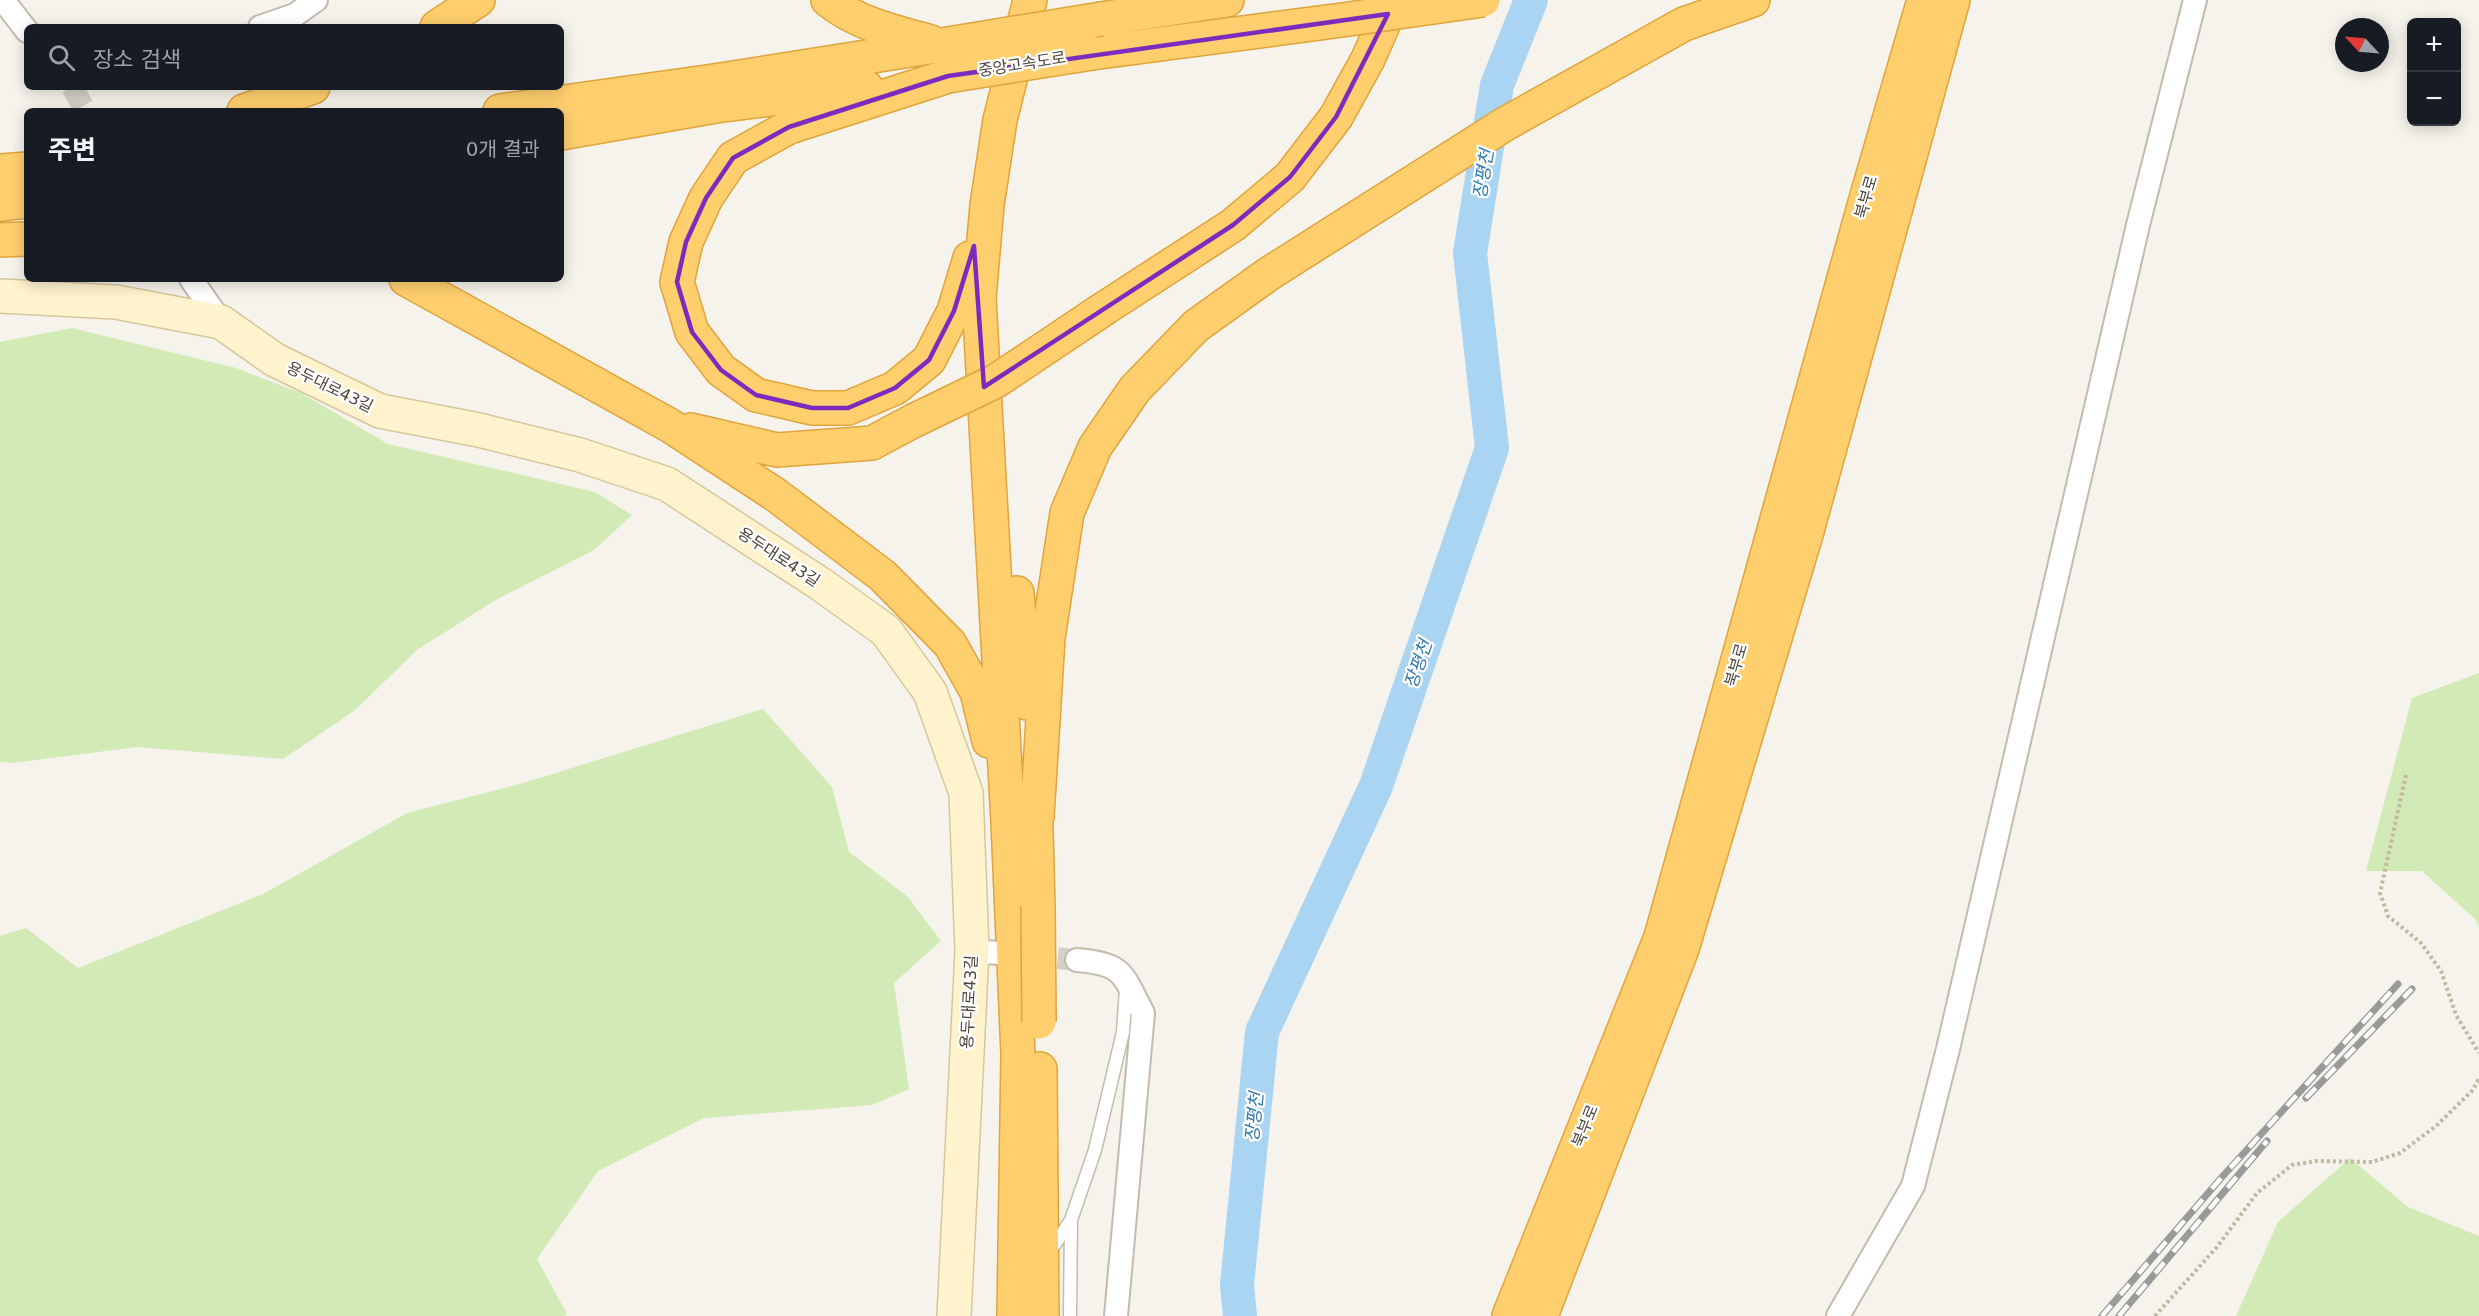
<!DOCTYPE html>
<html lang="ko">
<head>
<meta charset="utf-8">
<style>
	body { margin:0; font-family:"DejaVu Sans","Noto Sans KR",sans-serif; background:#242831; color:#f1f3f6 }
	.controls { position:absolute; right:18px; top:18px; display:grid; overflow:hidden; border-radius:9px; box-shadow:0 3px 15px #0003 }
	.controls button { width:54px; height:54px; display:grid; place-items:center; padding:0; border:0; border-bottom:2px solid #363941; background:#171b24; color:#f1f3f6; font:30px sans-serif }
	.compass { position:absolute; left:2335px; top:18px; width:54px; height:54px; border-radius:50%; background:#171b24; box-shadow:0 3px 15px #0003; rotate:296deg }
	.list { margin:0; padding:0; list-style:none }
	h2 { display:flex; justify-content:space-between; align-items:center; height:78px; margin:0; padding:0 24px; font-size:26px }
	h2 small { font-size:20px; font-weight:400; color:#9ea1a6 }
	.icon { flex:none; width:33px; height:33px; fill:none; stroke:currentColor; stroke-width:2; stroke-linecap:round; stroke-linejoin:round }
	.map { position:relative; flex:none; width:2479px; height:1316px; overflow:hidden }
	.search { position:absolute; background:#171b24; box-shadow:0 3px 15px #0003; left:24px; top:24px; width:540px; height:66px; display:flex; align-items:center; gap:15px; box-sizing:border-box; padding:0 21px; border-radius:9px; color:#9ea1a6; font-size:22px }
	.panel { position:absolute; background:#171b24; box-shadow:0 3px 15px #0003; left:24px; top:108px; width:540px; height:174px; border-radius:9px }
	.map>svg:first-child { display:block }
</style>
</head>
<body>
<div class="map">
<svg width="2479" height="1316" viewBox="0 0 2479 1316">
	<rect width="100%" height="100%" fill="#f6f3ec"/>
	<path fill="#d2eab5" d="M72,328L236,368L301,393L388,444L595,492L632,515L594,550L494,601L417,650L354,711L283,759L137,747L12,763L0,762V342Z
		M2479,673V927L2475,919L2422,871H2366L2412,698Z
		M763,709L832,787L849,852L908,897L941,941L894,983L909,1089L872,1105L704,1118L598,1171L537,1259L567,1314L563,1316H0V936L26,928L78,968L263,894L407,813L520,784Z
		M2350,1158L2408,1207L2479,1236V1316H2236L2278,1222Z"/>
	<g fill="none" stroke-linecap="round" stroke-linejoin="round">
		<path stroke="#a9d4f2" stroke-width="34" d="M1240,1316L1237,1285L1262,1032L1376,786L1492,448L1470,253L1497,85L1531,0"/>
		<path stroke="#d4d0c8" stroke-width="22" stroke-dasharray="22 11" stroke-linecap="butt" d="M72,87L86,111
			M1025,955L1077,960"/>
		<defs>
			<path id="lane" d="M1049,1253L1071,1220
				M1070,1316L1071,1220L1095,1150L1123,1032L1126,989"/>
			<path id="street" d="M3,0L27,31
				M260,27L295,15L316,0
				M191,279L221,322
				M972,951L998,953
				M1077,960C1125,964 1122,974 1143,1013L1116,1316
				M1838,1316L1913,1186L1948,1049L2138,225L2195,0"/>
			<path id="secondary" d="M0,296L116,302L221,322L275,360L380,411L479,430L580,455L667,484L822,585L886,631L930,692L966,793L972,951L954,1316"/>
			<path id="highway" d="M828,0C857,24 895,32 931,42
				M1101,19L1227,0
				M437,27L478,0
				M1092,53L1342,20
				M948,76L789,127L733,158L706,198L686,242L677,282L692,332L721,370L756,395L812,408H848L895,388L929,360L954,311L970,258
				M244,111L313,87
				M500,111L714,81L942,45
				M561,133L716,106L866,87
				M0,171L27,169
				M0,204L27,201
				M0,240L27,239
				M406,279L669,425L776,495L883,576L950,644L977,692L989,741
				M1105,308L1233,225L1290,177L1336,117L1368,59L1394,0
				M691,430L777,450L872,443L913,421
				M1017,593L1027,703
				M1035,794L1038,906
				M1037,817L1048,638L1067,513L1095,447L1135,389L1196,326L1270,273L1505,124L1684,24L1753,0
				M1040,1069L1042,1316
				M1014,1316L1018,1054L1008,822L979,298L987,205L1000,120L1030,0
				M1509,1316L1661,937L1866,199L1924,0
				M1541,1316L1682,949L1807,531L1953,0"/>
		</defs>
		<use href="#lane" stroke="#c2bbae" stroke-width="15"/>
		<use href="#street" stroke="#c2bbae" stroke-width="26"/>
		<use href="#secondary" stroke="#d6c79b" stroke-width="36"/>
		<use href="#highway" stroke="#e0a43c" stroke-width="36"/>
		<path stroke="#c4b79f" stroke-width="4" stroke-dasharray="3 3" stroke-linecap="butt" d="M2406,775L2380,893L2388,916L2421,943L2441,971L2456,1015L2479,1053
			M2155,1316L2217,1247L2257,1193L2292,1165L2316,1161L2372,1162L2400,1153L2436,1126L2473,1090L2479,1078"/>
		<use href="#lane" stroke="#fff" stroke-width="12"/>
		<use href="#street" stroke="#fff" stroke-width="22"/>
		<use href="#secondary" stroke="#fff3cd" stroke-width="33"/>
		<use href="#highway" stroke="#ffcf6e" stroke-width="33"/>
		<defs>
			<path id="rail" d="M2306,1098L2412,989
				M2102,1316L2222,1177L2398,984
				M2119,1316L2267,1141"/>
		</defs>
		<use href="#rail" stroke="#9a9a9a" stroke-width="7"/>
		<use href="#rail" stroke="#fff" stroke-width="4.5" stroke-dasharray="14" stroke-linecap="butt"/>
		<defs>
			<path id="highway-bridge" d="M1342,20L1483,0
				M942,45L1101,19
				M948,76L1092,53
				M913,421L996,381L1105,308
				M1038,906L1039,1022"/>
		</defs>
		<use href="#highway-bridge" stroke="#e0a43c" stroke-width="36" stroke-linecap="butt"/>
		<use href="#highway-bridge" stroke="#ffcf6e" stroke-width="33"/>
	</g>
	<path fill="none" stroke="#7b2cbf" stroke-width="4.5" stroke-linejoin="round" d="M1388,14L1336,117L1290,177L1233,225L984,387L974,246L954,311L929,360L895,388L848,408H812L756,395L721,370L692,332L677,282L686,242L706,198L733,158L789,127L948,76Z"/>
	<g text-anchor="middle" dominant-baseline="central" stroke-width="4.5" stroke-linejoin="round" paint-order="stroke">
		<g font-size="16" fill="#4b4439" stroke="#fff">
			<text transform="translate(1022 64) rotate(-9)">중앙고속도로</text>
			<text transform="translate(1866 197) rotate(-74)">북부로</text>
			<text transform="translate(330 387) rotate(26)">용두대로43길</text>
			<text transform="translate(779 557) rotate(33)">용두대로43길</text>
			<text transform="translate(1736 665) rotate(-74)">북부로</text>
			<text transform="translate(969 1002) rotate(-87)">용두대로43길</text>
			<text transform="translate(1585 1126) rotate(-68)">북부로</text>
		</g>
		<g font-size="18" font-style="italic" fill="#2e7ab2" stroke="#fff">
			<text transform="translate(1483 174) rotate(-81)">장평천</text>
			<text transform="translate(1418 664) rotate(-71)">장평천</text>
			<text transform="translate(1254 1117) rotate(-84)">장평천</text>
		</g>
	</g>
</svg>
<div class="controls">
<button>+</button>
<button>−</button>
</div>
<svg class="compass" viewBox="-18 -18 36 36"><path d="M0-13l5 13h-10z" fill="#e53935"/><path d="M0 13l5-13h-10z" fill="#9ea1a6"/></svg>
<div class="search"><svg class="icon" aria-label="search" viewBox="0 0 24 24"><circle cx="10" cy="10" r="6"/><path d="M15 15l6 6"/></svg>장소 검색</div>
<section class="panel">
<h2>주변<small>0개 결과</small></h2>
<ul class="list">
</ul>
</section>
</div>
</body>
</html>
